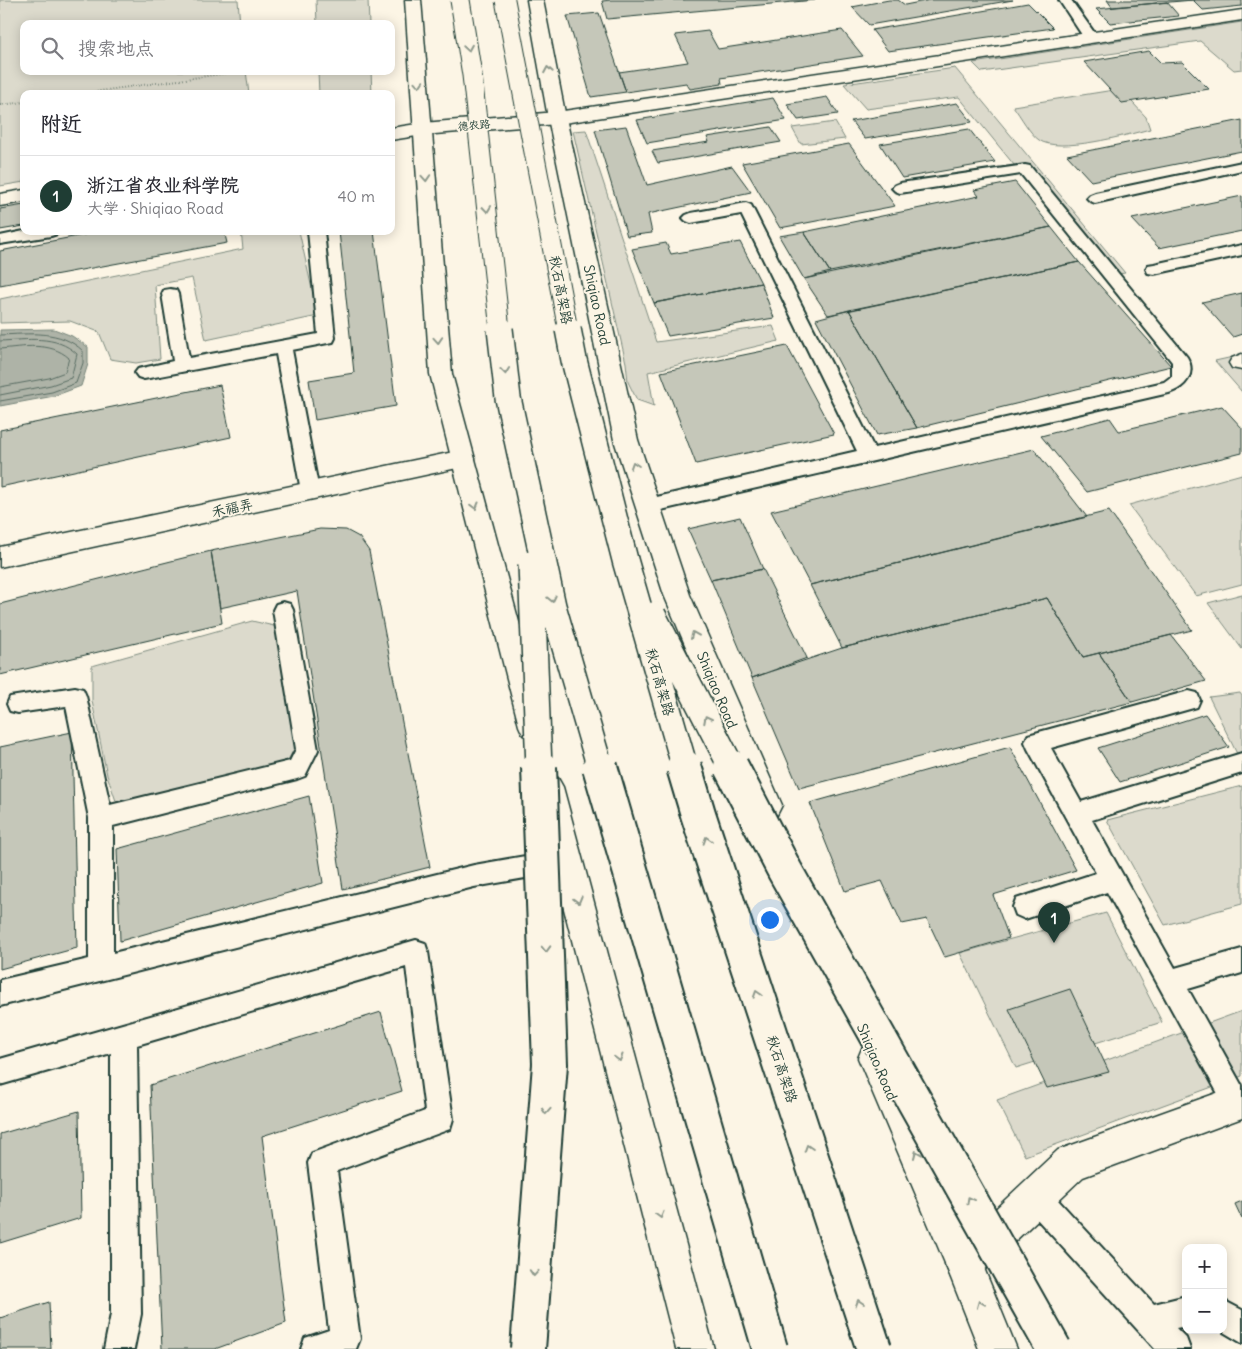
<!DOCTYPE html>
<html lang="zh">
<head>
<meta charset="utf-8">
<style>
	body { margin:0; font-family:Delius,"LXGW WenKai TC",sans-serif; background:#f2f2f3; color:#2b2b33 }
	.controls { position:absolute; right:15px; bottom:15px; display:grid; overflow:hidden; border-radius:10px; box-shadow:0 2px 12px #0003 }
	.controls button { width:45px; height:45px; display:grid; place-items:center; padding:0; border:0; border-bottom:1px solid #e1e1e2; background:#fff; color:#2b2b33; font:25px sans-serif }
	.you { position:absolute; left:769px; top:919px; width:18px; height:18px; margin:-12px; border:4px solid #fff; border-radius:50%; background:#1a73e8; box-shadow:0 0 0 8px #1a73e833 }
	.badge { display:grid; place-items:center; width:32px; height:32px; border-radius:50%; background:#1f3d34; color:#fff; font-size:16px; font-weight:700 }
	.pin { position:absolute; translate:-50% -41px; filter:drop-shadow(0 1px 2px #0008) }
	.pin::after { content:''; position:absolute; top:26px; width:18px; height:15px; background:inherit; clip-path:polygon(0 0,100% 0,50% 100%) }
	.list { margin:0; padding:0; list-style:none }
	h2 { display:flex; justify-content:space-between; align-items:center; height:65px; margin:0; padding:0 20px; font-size:21px }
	h2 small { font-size:16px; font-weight:400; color:#7c7c81 }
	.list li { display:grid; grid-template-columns:32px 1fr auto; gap:15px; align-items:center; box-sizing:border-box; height:80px; padding:0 20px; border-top:1px solid #e1e1e2 }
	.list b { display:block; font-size:19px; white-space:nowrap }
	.list p { margin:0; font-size:16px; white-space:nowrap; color:#7c7c81 }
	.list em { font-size:16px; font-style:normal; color:#7c7c81 }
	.icon { flex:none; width:28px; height:28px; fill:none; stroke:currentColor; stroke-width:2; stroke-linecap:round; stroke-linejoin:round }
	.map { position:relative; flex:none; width:1242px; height:1349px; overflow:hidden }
	.search { position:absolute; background:#fff; box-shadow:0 2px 12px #0003; left:20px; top:20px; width:375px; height:55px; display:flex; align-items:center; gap:12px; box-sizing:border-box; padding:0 18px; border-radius:10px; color:#7c7c81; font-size:19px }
	.panel { position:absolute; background:#fff; box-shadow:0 2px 12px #0003; left:20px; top:90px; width:375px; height:145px; border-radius:10px }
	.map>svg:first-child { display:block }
</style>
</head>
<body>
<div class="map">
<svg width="1242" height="1349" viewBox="0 0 1242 1349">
	<rect width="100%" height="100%" fill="#fcf5e5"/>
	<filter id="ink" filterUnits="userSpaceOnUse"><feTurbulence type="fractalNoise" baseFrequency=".02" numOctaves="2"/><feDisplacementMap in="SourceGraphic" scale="10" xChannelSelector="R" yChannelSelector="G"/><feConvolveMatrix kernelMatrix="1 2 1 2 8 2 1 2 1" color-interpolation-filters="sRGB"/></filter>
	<g filter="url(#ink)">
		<path fill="#dcdacc" stroke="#7e8c80" d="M0,0H238L240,24H24V71H246L249,94H24V182L0,186Z
			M316,0H368L369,24H317Z
			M1242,22V69L1234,70L1200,41L982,72L973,63Z
			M955,68L1125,273L1104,276L959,97L866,109L844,84Z
			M318,71H371L372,94H319Z
			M1120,89L1146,117L1150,129C1127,135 1058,154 1039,140C1030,134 1020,115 1013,106Z
			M835,122L845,139L801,144L792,128Z
			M586,130L656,342L773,326L779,341L648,372L654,406L637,400L628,382L626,363L573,131Z
			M241,231H299L318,316L206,340L192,278L155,285L160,359L136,363L110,359L99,332L70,321L0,323V299L243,249Z
			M1242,355V392L1215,361Z
			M1242,474V584L1196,596L1129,505Z
			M1242,594V649L1208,603Z
			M252,621L274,626L282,636L298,742L288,760L138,806L116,801L107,775L92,701V666Z
			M1240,693L1242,696V764L1209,697Z
			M1242,786V904L1165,925L1107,820Z
			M1106,913L1162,1022L1016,1068L960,953Z
			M1242,1011V1076L1025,1156L997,1100Z"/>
		<path fill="#aeb3a7" stroke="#758479" d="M54,329L72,336L88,347V364L81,386L54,396L0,406V330Z"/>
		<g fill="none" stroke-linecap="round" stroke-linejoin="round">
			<path stroke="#586c62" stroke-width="1" d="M0,335C30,334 60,329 83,351V363L76,383L52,392L0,401
				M0,341C27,340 56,334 77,354L71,378L51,385L0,395
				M0,349C23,347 50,341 69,358L65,372L49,378L0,387"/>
		</g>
		<path fill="#c5c7b9" stroke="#1f3d34" d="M611,0H815L607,19L602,1Z
			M889,0H898L905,5L930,0H1013L869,25L852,7Z
			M1107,0H1193L1112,7Z
			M1193,0H1242V6L1203,10Z
			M1167,2L1179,16L1110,23L1096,9Z
			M1028,3L1053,28L888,51L872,30Z
			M599,13L626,92L591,97L567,16Z
			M842,30L863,56L721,78L722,84L690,89L686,83L626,92L619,72L688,62L675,35L708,31L718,49Z
			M1149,51L1161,63L1182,62L1209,89L1122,103L1084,62Z
			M827,97L838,114L798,120L787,104Z
			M773,98L786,120L647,143L637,120Z
			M957,103L972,122L865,139L851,121Z
			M1242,120V151L1091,181L1067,155Z
			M626,126L647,185L732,166L751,192L648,214L652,233L627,236L595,130Z
			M771,127L781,142L658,163L652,151L709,142L707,137Z
			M969,129L995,162L902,178L880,144Z
			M849,144L895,206L780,228L742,163Z
			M1015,182L1051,227L830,272L804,232L979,196L974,190Z
			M1242,196V231L1159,248L1132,219Z
			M24,205V226L0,230V209Z
			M1051,227L1079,262L828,315L804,279Z
			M104,231H224L227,243L0,285V251Z
			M339,231H374L396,406L315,420L309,380L354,373Z
			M804,232L830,272L804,279L779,236Z
			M740,242L761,283L654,303L632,249L666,243L671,254Z
			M1079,262L1171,366L917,428L849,310Z
			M761,283L774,318L668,336L654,303Z
			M1242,293V334L1233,337L1202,302Z
			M849,310L917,428L877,435L816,319Z
			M787,346L834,434L696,464L661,372Z
			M220,385L231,437L0,487V430Z
			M1222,406L1242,428V453L1087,492L1041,436L1110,418L1119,431Z
			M1034,449L1087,517L810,585L771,511Z
			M1109,511L1192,630L1083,657L1047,598L842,648L810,585Z
			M740,517L763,569L711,580L688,529Z
			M320,529L346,530L359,537L369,551L430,867L343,889L297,591L220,608L211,551Z
			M211,551L222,623L0,675V604Z
			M763,569L807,658L752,678L711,580Z
			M1047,598L1083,657L1099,653L1132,702L799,788L752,678L842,648Z
			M1171,635L1206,681L1132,702L1099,653Z
			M1205,714L1229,747L1120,782L1098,748Z
			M72,732L77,948L0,969V747Z
			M1010,747L1076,870L993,895L1009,938L945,957L927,919L902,924L882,881L845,891L810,803Z
			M309,796L323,883L120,941L117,849Z
			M1070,989L1109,1072L1047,1088L1009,1009Z
			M381,1012L402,1091L262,1136L286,1323L215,1349H162L150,1085Z
			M79,1111L81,1218L0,1243V1134Z
			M1242,1201V1219L1235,1204Z
			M49,1302L51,1349H0V1318Z"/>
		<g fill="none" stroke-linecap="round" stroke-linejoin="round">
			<defs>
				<path id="lane" d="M1059,0H1071L1098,38L1096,41H1086Z
					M1242,162V170L1095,203L1090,201L1087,198L1090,195L1095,193Z
					M1025,165L1030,166L1187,357C1197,374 1185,388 1169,393L648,513L641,511L638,506L641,501L648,499L857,451L741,214L691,223L686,221L683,218L686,215L691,213L746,203L751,205L874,448L1164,382L1172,376V362L1021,174L900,193L895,191L892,188L895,185L900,183Z
					M24,231H59L57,234L51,236L0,244V236Z
					M308,231H324L335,338L333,342L292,350L319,491L317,496L310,498L303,496L301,491L276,354L144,379L138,377L135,373L138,369L173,361L162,294L164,290L170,289L176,290L178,294L189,358L318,334Z
					M1242,245V255L1154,274L1148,273L1146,269L1148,265L1154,264Z
					M283,602L290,604L293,610L318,750L305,776L297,779L113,826V953L474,865L554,851L562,854L566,862L562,870L554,873L474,887L0,1006V980L89,959V818L66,706L18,713L10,711L7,704L10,697L75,687L83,689L86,696L110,805L290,761L296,749L273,610L276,604Z
					M1189,691L1197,693L1200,700L1197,707L1051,748L1081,802L1242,753V773L1092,820L1175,968L1242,949V973L1188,989L1242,1086V1114L1237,1116L1228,1112L1107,892L1025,919L1016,915L1013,907L1016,899L1096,873L1028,749L1025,742L1028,735Z
					M416,940L425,943L428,952L453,1119L450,1129L337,1171L360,1339L356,1349H301L305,1338L329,1330L308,1163L312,1153L425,1111L406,967L137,1045L141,1314L134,1349H104L111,1314V1053L0,1085V1059Z
					M1036,1183L1046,1187L1154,1304L1186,1296V1326L1176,1328L1186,1338L1190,1349H1155L1026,1207L1022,1197L1026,1187Z
					M1223,1300L1242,1310V1343L1220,1330H1223Z"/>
				<path id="street" d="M1242,10V20L557,124L423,135L391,140V128L423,123L557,112Z
					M24,190V202L0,206V194Z
					M1242,354V370L1232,368L1229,363L1232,358Z
					M1242,1084V1118L1083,1177L977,1277L964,1283L951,1277L945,1264L951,1251L1058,1150Z"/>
				<path id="secondary" d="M463,450L471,453L475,459L471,465L0,567V547Z"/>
				<path id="primary" d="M405,0H421L452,374L547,726L543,735L533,738L523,735L519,726L430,374Z
					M527,0H543L566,118L638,440L690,595L782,805L777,815L767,819L757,815L664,595L614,440L548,118Z
					M548,774L558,778L563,787L714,1349H676L533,787L538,778Z
					M875,1041L887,1046L977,1251L1017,1349H979L947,1268L858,1058L863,1046Z"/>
			</defs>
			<use href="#lane" stroke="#1f3d34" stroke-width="4"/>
			<use href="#street" stroke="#1f3d34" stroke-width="3"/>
			<use href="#secondary" stroke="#1f3d34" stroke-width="3"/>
			<use href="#primary" stroke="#1f3d34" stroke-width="3"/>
			<path stroke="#1f3d34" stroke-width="2" stroke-dasharray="0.5 2.5" stroke-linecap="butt" d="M79,94L228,73
				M0,105L24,102"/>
			<use href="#lane" fill="#fcf5e5" fill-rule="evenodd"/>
			<use href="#street" fill="#fcf5e5" fill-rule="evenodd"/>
			<use href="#secondary" fill="#fcf5e5" fill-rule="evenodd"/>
			<use href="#primary" fill="#fcf5e5" fill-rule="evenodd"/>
			<defs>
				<path id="highway-bridge-far2" d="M460,0L472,75L500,330
					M505,0L568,330"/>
				<path id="highway-bridge-far1" d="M500,329L508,398L553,606L600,768
					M568,329L574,360L625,560L685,768
					M531,564L539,768
					M653,615L732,768"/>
				<path id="highway-bridge" d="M600,767L770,1349
					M684,767L698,814L874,1349
					M731,767L785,871L1054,1349
					M528,1349L550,1064L539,767"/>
			</defs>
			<use href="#highway-bridge-far2" stroke="#1f3d34" stroke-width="21" stroke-linecap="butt"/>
			<use href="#highway-bridge-far1" stroke="#1f3d34" stroke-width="28" stroke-linecap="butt"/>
			<use href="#highway-bridge" stroke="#1f3d34" stroke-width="38" stroke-linecap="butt"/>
			<use href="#highway-bridge-far2" stroke="#fcf5e5" stroke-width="19"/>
			<use href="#highway-bridge-far1" stroke="#fcf5e5" stroke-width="25"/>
			<use href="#highway-bridge" stroke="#fcf5e5" stroke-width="34"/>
		</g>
		<defs><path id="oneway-chevron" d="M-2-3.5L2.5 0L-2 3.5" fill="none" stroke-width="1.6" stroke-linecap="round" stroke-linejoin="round" transform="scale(1.25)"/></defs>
		<g stroke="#8e998c">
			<use href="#oneway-chevron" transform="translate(468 48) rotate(81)"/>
			<use href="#oneway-chevron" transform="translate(548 70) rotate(-100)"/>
			<use href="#oneway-chevron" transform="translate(419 84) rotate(86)"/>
			<use href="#oneway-chevron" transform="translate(426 178) rotate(86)"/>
			<use href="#oneway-chevron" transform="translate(487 209) rotate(84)"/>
			<use href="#oneway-chevron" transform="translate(438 340) rotate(86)"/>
			<use href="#oneway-chevron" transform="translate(505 371) rotate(84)"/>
			<use href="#oneway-chevron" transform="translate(634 465) rotate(-108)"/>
			<use href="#oneway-chevron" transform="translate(475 506) rotate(75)"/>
			<use href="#oneway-chevron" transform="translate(552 599) rotate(77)"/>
			<use href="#oneway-chevron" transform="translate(694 635) rotate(-113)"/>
			<use href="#oneway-chevron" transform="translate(707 719) rotate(-117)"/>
			<use href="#oneway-chevron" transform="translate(707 840) rotate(-108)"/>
			<use href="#oneway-chevron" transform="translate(578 900) rotate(75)"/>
			<use href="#oneway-chevron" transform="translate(546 949) rotate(88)"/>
			<use href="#oneway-chevron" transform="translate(757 994) rotate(-108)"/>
			<use href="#oneway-chevron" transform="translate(619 1058) rotate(75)"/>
			<use href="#oneway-chevron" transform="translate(546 1111) rotate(94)"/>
			<use href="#oneway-chevron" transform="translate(808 1148) rotate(-108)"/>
			<use href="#oneway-chevron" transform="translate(917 1154) rotate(-113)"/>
			<use href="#oneway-chevron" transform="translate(970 1200) rotate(-119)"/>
			<use href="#oneway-chevron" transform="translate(660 1215) rotate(75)"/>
			<use href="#oneway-chevron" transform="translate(534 1273) rotate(94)"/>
			<use href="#oneway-chevron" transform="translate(859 1303) rotate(-108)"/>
			<use href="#oneway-chevron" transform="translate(980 1304) rotate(-112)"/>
		</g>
	</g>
	<g text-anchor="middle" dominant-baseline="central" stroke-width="4" stroke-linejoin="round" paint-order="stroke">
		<g font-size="11" fill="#1f3d34" stroke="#fcf5e5">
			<text transform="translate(474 125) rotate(-5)">德农路</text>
		</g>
		<g font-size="14" fill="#1f3d34" stroke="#fcf5e5">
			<text transform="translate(561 290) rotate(79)">秋石高架路</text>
			<text transform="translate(597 305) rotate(78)">Shiqiao Road</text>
			<text transform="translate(232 508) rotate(-12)">禾福弄</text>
			<text transform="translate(660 682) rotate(74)">秋石高架路</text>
			<text transform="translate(717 690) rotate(67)">Shiqiao Road</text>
			<text transform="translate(877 1062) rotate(67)">Shiqiao Road</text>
			<text transform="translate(782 1069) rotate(72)">秋石高架路</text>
		</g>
	</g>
</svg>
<div class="controls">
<button>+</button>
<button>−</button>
</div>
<div class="you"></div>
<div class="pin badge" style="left:1054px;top:943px">1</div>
<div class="search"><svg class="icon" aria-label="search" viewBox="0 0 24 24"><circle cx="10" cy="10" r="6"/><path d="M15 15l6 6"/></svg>搜索地点</div>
<section class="panel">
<h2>附近<small></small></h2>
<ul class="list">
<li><span class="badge">1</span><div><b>浙江省农业科学院</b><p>大学 · Shiqiao Road</p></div><em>40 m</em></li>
</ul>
</section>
</div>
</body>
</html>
